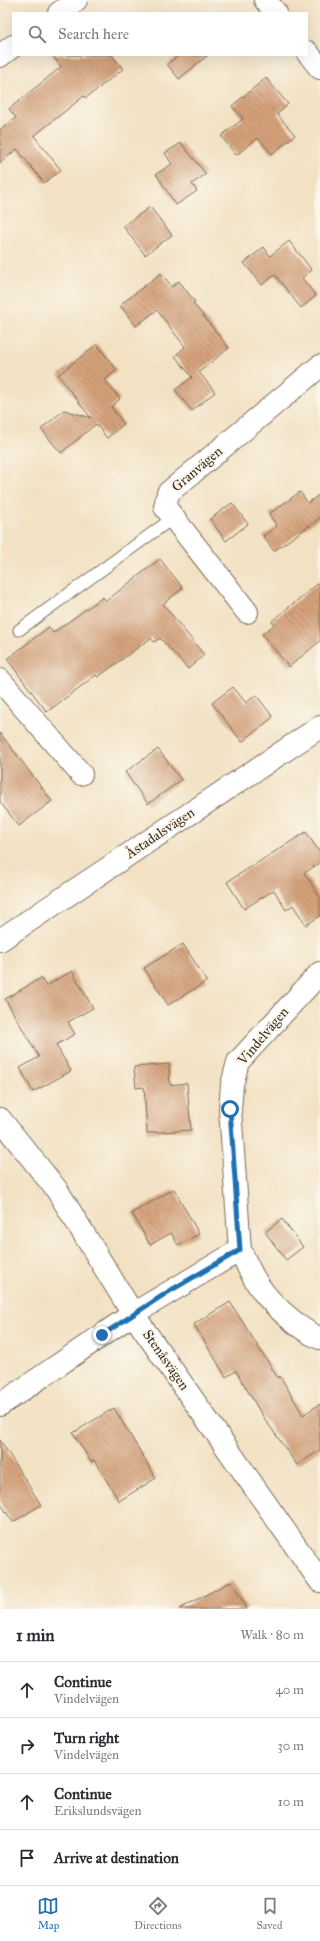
<!DOCTYPE html>
<html lang="en">
<head>
<meta charset="utf-8">
<style>
	body { margin:0; font-family:"IM FELL Great Primer",serif; background:#f7f7f7; color:#2b2b33 }
	.stop { position:absolute; width:12px; height:12px; margin:-9px; border:3px solid #1f6fb2; border-radius:50%; background:#fff }
	.stop.end { background:#1f6fb2; border-color:#fff; box-shadow:0 1px 4px #0008 }
	.list { margin:0; padding:0; list-style:none }
	h2 { display:flex; justify-content:space-between; align-items:center; height:52px; margin:0; padding:0 16px; font-size:17px }
	h2 small { font-size:13px; font-weight:400; color:#7c7c81 }
	.list li { display:grid; grid-template-columns:26px 1fr auto; gap:12px; align-items:center; box-sizing:border-box; height:56px; padding:0 16px; border-top:1px solid #e1e1e2 }
	.list b { display:block; font-size:15px; white-space:nowrap }
	.list p { margin:0; font-size:13px; white-space:nowrap; color:#7c7c81 }
	.list em { font-size:13px; font-style:normal; color:#7c7c81 }
	.icon { flex:none; width:22px; height:22px; fill:none; stroke:currentColor; stroke-width:2; stroke-linecap:round; stroke-linejoin:round }
	.map { position:relative; flex:none; width:320px; height:1609px; overflow:hidden }
	.search { position:absolute; background:#fff; box-shadow:0 4px 16px #0002; left:12px; right:12px; top:12px; height:44px; display:flex; align-items:center; gap:10px; box-sizing:border-box; padding:0 14px; border-radius:0px; color:#7c7c81; font-size:15px }
	.sheet { height:276px; background:#fff }
	nav { display:flex; justify-content:space-around; align-items:center; box-sizing:border-box; height:56px; border-top:1px solid #e1e1e2; background:#fff; font-size:11px; color:#7c7c81 }
	nav a { display:grid; justify-items:center; gap:2px }
	nav .on { color:#1f6fb2 }
	.map>svg:first-child { display:block }
</style>
</head>
<body>
<div class="map">
<svg width="320" height="1609" viewBox="0 0 320 1609">
	<defs>
		<pattern id="building-back-hatch" width="6" height="6" patternUnits="userSpaceOnUse"><rect width="6" height="6" fill="#d4a17a"/><path d="M-1 5l2 2M0 0l6 6M5-1l2 2" fill="none" stroke="#ad8363"/></pattern>
	</defs>
	<rect width="100%" height="100%" fill="#fbf7ec"/>
	<filter id="ink" filterUnits="userSpaceOnUse"><feTurbulence type="fractalNoise" baseFrequency=".025" numOctaves="2"/><feDisplacementMap in="SourceGraphic" scale="8" xChannelSelector="R" yChannelSelector="G"/><feConvolveMatrix kernelMatrix="1 2 1 2 8 2 1 2 1" color-interpolation-filters="sRGB"/></filter>
	<filter id="wash" filterUnits="userSpaceOnUse"><feTurbulence type="fractalNoise" baseFrequency=".012" numOctaves="4" result="noise"/><feDisplacementMap in="SourceGraphic" scale="16" xChannelSelector="R" yChannelSelector="G"/><feGaussianBlur stdDeviation="0.9" result="paint"/><feColorMatrix in="noise" values="0 0 0 0 0 0 0 0 0 0 0 0 0 0 0 0 0 1.4 0 .05"/><feComposite in="paint" operator="in"/></filter>
	<g filter="url(#wash)">
		<rect width="100%" height="100%" fill="#f2e1c3"/>
		<g id="blocks">
			<path fill="url(#building-back-hatch)" d="M52,55H112L123,69L86,98L84,96L34,136L61,170L44,183L17,149L0,163V130L16,118L9,109L61,67Z
				M179,55H208L179,79L167,64Z
				M266,78L288,104L277,114L295,135L272,154L258,138L236,155L221,136L243,119L232,106Z
				M181,143L206,174L192,184L197,191L176,205L156,174L172,164L165,153Z
				M150,207L172,235L145,255L123,226Z
				M289,241L312,270L302,278L316,296L301,308L275,275L262,285L244,263L264,247L270,256Z
				M161,273L172,287L179,281L195,302L193,303L229,348L199,372L215,392L192,411L175,390L192,377L175,356L185,347L157,310L136,326L120,305Z
				M97,344L117,370L105,380L120,399L111,407L124,424L107,438L96,424L61,453L41,429L64,410L91,418L58,375Z
				M300,492L308,503L320,494V518L274,551L263,536L277,526L269,514Z
				M232,503L248,524L226,541L210,519Z
				M160,559L183,588L163,604L204,655L188,669L160,638L154,642L151,638L98,677L96,675L47,712L7,659L49,627L53,633L103,597L106,601Z
				M320,582V641L289,667L262,634L274,625L272,621Z
				M233,687L246,703L256,695L273,717L242,742L212,703Z
				M0,733L52,801L19,826L0,802Z
				M158,749L181,780L148,804L125,772Z
				M306,832L320,853V863L304,873L320,897V916L306,925L293,905L286,910L274,890L244,909L227,882Z
				M183,944L207,981L168,1005L144,968Z
				M72,971L93,1008L68,1022L75,1034L56,1045L71,1071L33,1092L20,1068L39,1057L5,999L41,978L46,986Z
				M169,1064L170,1085L187,1083L191,1130L147,1133L144,1087L136,1088L134,1067Z
				M174,1189L199,1234L178,1245L171,1233L150,1245L132,1213Z
				M282,1219L303,1247L286,1260L265,1232Z
				M230,1302L278,1378L280,1376L303,1415L320,1404V1450L297,1465L262,1415L236,1371L226,1377L194,1324Z
				M114,1408L156,1478L119,1501L94,1460L91,1462L73,1433Z
				M0,1440L41,1505L13,1522L0,1503Z
				M232,1581L247,1609H179Z"/>
		</g>
	</g>
	<g filter="url(#ink)">
		<use href="#blocks" fill-opacity="0" stroke="#7b6a58" stroke-width="1"/>
		<g fill="none" stroke-linecap="round" stroke-linejoin="round">
			<defs>
				<path id="service" d="M19,630L173,518"/>
				<path id="minor" d="M265,0L276,13
					M59,13L76,0
					M307,52L320,68
					M0,56L13,46
					M247,612L165,507L168,493L320,366
					M0,680L81,774
					M0,940L320,727
					M0,1119L57,1190L133,1314L320,1581
					M240,1250C246,1262 251,1275 259,1286C269,1302 302,1332 320,1338
					M0,1405L133,1314L240,1250L230,1109L232,1085L238,1062L320,973"/>
			</defs>
			<use href="#service" stroke="#7b6a58" stroke-width="13"/>
			<use href="#minor" stroke="#7b6a58" stroke-width="24"/>
			<use href="#service" stroke="#fff" stroke-width="11"/>
			<use href="#minor" stroke="#fff" stroke-width="22"/>
		</g>
	</g>
	<g fill="none" stroke-linecap="round" stroke-linejoin="round" filter="url(#ink)">
		<path stroke="#1f6fb2" stroke-width="5" d="M102,1335L168,1292L240,1250L230,1109"/>
	</g>
	<g text-anchor="middle" dominant-baseline="central" stroke-width="4" stroke-linejoin="round" paint-order="stroke">
		<g font-size="14" fill="#3b2a1e" stroke="#fbf7ec">
			<text transform="translate(197 469) rotate(-40)">Granvägen</text>
			<text transform="translate(160 833) rotate(-34)">Åstadalsvägen</text>
			<text transform="translate(263 1036) rotate(-50)">Vindelvägen</text>
			<text transform="translate(166 1360) rotate(55)">Stenåsvägen</text>
		</g>
	</g>
</svg>
<div class="stop" style="left:230px;top:1109px"></div>
<div class="stop end" style="left:102px;top:1335px"></div>
<div class="search"><svg class="icon" aria-label="search" viewBox="0 0 24 24"><circle cx="10" cy="10" r="6"/><path d="M15 15l6 6"/></svg>Search here</div>
</div>
<section class="sheet">
<h2>1 min<small>Walk · 80 m</small></h2>
<ul class="list">
<li><svg class="icon" aria-label="ahead" viewBox="0 0 24 24"><path d="M12 20V5M6 11l6-6 6 6"/></svg><div><b>Continue</b><p>Vindelvägen</p></div><em>40 m</em></li>
<li><svg class="icon" aria-label="right" viewBox="0 0 24 24"><path d="M7 20v-9h11M14 6l5 5-5 5"/></svg><div><b>Turn right</b><p>Vindelvägen</p></div><em>30 m</em></li>
<li><svg class="icon" aria-label="ahead" viewBox="0 0 24 24"><path d="M12 20V5M6 11l6-6 6 6"/></svg><div><b>Continue</b><p>Erikslundsvägen</p></div><em>10 m</em></li>
<li><svg class="icon" aria-label="arrive" viewBox="0 0 24 24"><path d="M6 21V4h12l-3 4 3 4H6"/></svg><div><b>Arrive at destination</b></div></li>
</ul>
</section>
<nav>
<a class="on"><svg class="icon" aria-label="map" viewBox="0 0 24 24"><path d="M3 6l6-2 6 2 6-2v14l-6 2-6-2-6 2zM9 4v14M15 6v14"/></svg>Map</a>
<a><svg class="icon" aria-label="directions" viewBox="0 0 24 24"><path d="M12 3l9 9-9 9-9-9zM9 14v-3h6M13 9l2 2-2 2"/></svg>Directions</a>
<a><svg class="icon" aria-label="saved" viewBox="0 0 24 24"><path d="M7 4h10v16l-5-4-5 4z"/></svg>Saved</a>
</nav>
</body>
</html>
